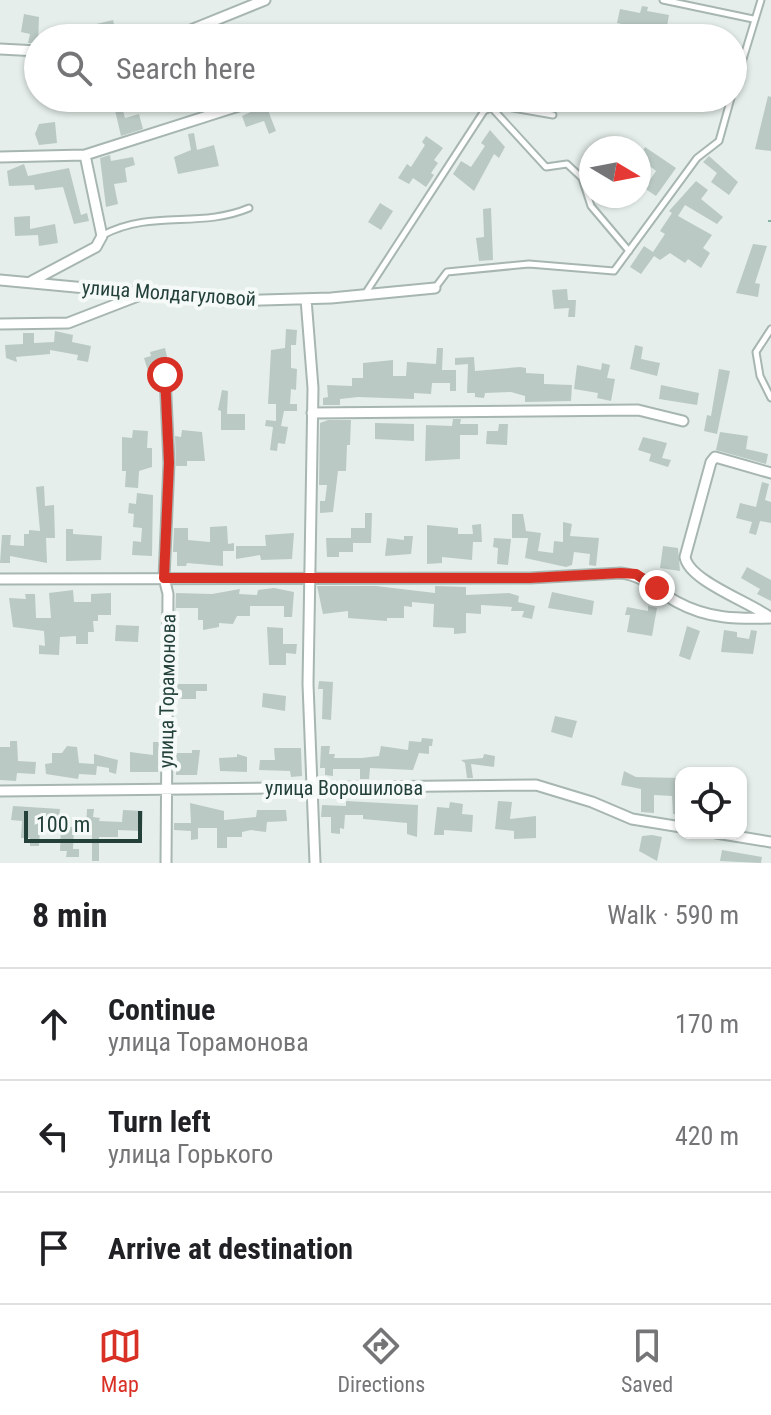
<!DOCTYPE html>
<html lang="en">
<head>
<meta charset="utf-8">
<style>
	body { margin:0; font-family:"Roboto Condensed",sans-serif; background:#f2f2f2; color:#202124 }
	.controls { position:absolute; right:24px; bottom:24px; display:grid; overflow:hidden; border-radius:16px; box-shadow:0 2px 6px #0004 }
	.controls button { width:72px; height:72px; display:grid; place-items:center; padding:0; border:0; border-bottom:2px solid #e0e0e0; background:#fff; color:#202124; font:40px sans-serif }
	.compass { position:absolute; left:579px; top:136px; width:72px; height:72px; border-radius:50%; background:#fff; box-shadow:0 2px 6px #0004; rotate:100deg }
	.scale { position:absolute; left:24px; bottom:20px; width:118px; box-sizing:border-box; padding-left:8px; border:4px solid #234039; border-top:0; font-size:22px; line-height:28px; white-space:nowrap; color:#234039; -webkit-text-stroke:6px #f5faf8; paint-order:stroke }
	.stop { position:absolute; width:24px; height:24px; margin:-18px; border:6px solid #d93025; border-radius:50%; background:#fff }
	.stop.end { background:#d93025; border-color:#fff; box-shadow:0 2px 8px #0008 }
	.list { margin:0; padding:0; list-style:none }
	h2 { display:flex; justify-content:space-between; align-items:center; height:104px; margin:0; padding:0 32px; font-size:34px }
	h2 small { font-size:26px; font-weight:400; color:#757577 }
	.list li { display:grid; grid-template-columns:52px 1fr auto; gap:24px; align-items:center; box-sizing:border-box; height:112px; padding:0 32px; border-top:2px solid #e0e0e0 }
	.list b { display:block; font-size:30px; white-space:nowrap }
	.list p { margin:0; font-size:26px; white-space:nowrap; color:#757577 }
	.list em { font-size:26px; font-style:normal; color:#757577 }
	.icon { flex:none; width:44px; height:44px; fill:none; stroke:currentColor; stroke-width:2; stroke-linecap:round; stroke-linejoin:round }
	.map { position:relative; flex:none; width:771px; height:863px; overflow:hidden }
	.search { position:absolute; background:#fff; box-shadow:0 2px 6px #0004; left:24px; right:24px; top:24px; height:88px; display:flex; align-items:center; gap:20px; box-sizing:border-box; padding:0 28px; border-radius:44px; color:#757577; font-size:30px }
	.sheet { height:440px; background:#fff }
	nav { display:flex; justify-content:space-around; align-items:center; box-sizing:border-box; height:112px; border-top:2px solid #e0e0e0; background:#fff; font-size:22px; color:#757577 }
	nav a { display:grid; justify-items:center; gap:4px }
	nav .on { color:#d93025 }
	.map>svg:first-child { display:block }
</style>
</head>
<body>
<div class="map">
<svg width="771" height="863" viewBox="0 0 771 863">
	<rect width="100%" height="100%" fill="#e5eeea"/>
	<path fill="#bac9c3" d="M642,6L648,7L647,11L669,15L665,38H656L658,29L645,26L641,38H629L632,26L617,23L620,9L640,13Z
		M24,14L39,17L38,43H28L30,34L21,32Z
		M113,20L116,32L87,38L84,27Z
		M768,96L771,97V151L755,149Z
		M70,98H110L111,105L71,108Z
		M121,104L125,118L139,114L143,129L121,136L114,106Z
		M266,105L276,131L269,134L264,121L246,127L242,116Z
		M55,122L57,143L39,145L35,134L39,124Z
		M490,130L505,147L499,158L494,154L474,191L453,174L461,161L471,167L485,146L481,143Z
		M194,133L197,150L214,145L219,166L178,174L174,157L191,150L188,134Z
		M426,136L443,148L434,160L438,163L431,173L434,175L426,187L413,178L409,184L398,178L407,164L411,167L425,145L422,142Z
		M645,147L676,168L656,196L644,188L656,171L639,158Z
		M110,155L111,161L133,157L135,165L125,168L127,182L114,184L118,204L106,207L100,158Z
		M709,156L738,182L729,195L711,182L717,173L703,162Z
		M24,164L28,176L69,168L81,215L87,213L89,221L74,224L63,187L35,190L34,185L9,186L7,171Z
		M696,181L708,190L701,199L723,217L717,224L685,205L678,216L712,235L703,248L710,253L701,268L688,259L685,263L670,253L660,260L654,256L641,274L630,267L644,246L653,252L665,234L660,231L672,213L669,211Z
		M380,203L393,211L381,230L368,222Z
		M491,208L493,260L479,261L476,238L484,237L483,209Z
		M30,216V229L55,224L58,243L39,246L38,235L15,236L14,217Z
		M753,244L767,246L755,283L760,284L758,297L736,293Z
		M567,289L568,300H576L575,317H568L569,308L554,309L552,290Z
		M286,329L297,330L296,345H291V368L297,369L296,390L291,389L290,404H297V411H284L281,426L288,427L285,444L278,443L277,451L270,450L273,427L265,426L266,420L276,421V404H268L271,350L285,348Z
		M55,331L73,335L72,342L91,346L88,362L77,360L78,355L50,350V354L16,357L17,362L6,358L5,345L23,344V333H34V343L54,342Z
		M635,345L643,347L641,359L660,363L657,376L630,369Z
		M165,348L168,361L158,363L156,380L153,369L148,371L144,358L151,356L150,352Z
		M437,348H443L442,370H456V391H450V383H432L431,394L414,393V399L358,397L340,399V405H323V398L328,397L327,385L352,386V378H363V363L393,360V376H406L407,362L436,364Z
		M474,357L475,371L520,367L526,368V373L544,374V384L572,385L571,401L525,402V396L511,392L485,393L484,398L475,397V393H467L468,364L455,365V358Z
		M602,363L610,365L607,378L615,379L611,401L597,398L598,393L574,389L577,365L601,370Z
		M719,369L730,371L717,434L704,431L707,415L711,416Z
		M661,385L699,393L697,405L659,399Z
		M222,390L228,391L227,414H245V430H221V411L218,410Z
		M453,419H461L460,424H478V435H460V459L425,461L426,425L452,426Z
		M328,420H351L350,445H347L346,471H338L333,512L320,513V501H325L327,485H319L320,423Z
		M375,423L414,424V441L375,439Z
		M499,424H508L507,445L486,444L487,431H498Z
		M133,430L148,431L147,448H152V467L139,471L138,488L125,487L126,471H122V437L132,438Z
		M182,430L202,432L205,461H187V466H176L175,436L181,437Z
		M720,432L748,436L746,449L768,454L766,464L716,450Z
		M643,437L667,443L662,458L671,460L668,467L649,461L651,454L638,450Z
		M762,482L769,484L765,500L771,502V523L760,521L756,535L749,533L752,522L736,518L740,503L756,507Z
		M44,486L45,506L54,505L55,538H46L47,563L10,556V563H0L2,535H11L10,545L24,546V534H29V530L40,531L36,487Z
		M137,493L153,495L152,556L132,555L133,541L141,542L142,528L133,527L134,514L128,513L129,503L136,504Z
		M365,513H372L371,543H353V552H339V557H327L326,538H351V528H365Z
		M512,514H523L526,531L541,533L538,551L553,553L554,541L563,542V522L572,524L570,536L599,538L596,566L589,565L590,554L574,552L572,565L566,567L525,558L528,538H512Z
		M481,524L482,542H473L472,560L442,557V563L427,564V525L458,528V534H473L472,525Z
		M227,526L228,544L234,543V551H223V566L187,563L186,566H177V552H173L174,528H188V540L210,542V527Z
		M66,529H73V534L102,536L101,560L66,561Z
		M294,533L292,559L261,560L260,555L236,559V546H266L265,535Z
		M404,536H413L411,554L385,556L387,538L404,540Z
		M494,538L511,539L508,565L497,564L498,548L493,547Z
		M663,546L678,548L680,571L660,568Z
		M747,567L771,580V601L757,594L760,589L741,578Z
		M317,586H376L435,593V586L466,587V595L509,593L519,596L518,602L535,606L532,619L522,617L524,611H511L512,607L481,605V614L466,613V633L454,634V628L433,627L434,604L412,602V607L404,606V618H387V621L348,618V611L323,614Z
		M274,588L294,592L292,617H284V606H250V616H237L233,624L219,623V627L203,630V620H198V608H176L175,627L176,593L212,594L240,589L239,594L257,595L258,590Z
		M73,590L74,602H91V594L111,593V615H98V621H93L94,632H88V644H76V636L60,637L59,655L39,654V645L45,646L44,631L13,627L9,598L26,599L25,594H35L36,618H51L49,593Z
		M552,592L594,601L592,615L548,608Z
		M648,606L657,608L652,636L627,632L630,615H625L627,607L648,611Z
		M116,625L139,626L138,642L115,641Z
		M687,626L700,631L690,660L679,656Z
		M267,627L283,628V644H297L296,654L286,653V665H269Z
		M724,630L737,632V637L749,639L751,630L757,631L753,654L721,652Z
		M319,681L333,682L331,720L322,719L323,689H318Z
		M175,684H207V691H196V699H175Z
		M263,693L286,696L285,711L262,707Z
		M555,716L577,721L572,738L551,732Z
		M422,738L433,739L432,746H429V754L419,753L413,770L370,768L369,779H360V769H333V776L325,775V768H320L321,746H330L329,754H335L334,758H362L379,756L381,746L408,750L409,741L421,742Z
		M10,741H17L18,761L36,762L35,774L17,773L16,781L0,780V747H10Z
		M153,742H159L158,772H130V752L153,755Z
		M67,746L77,747L79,763L94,764V754L118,760L116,774L109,772V768L97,766L96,775L79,774L78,779L46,774L45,764L52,763V753H62Z
		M274,748H301L302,776L291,777L290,771L259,770L260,760H275Z
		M192,750H200L197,775H176V753H192Z
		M237,754L247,757V772L220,771L219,758L237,757Z
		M484,754L495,756L494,767L471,764L473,778H467L465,763L461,760L483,758Z
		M624,771L636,777L681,778V815L673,814L672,796L654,795V813L641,812V789L621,785Z
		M346,801L418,805L417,837L407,834V823L363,819V815H345L344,829L340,828V834L331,833V817H321L322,805L346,806Z
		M498,801L512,802L510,819L536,816V838L514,839V831L495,829Z
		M450,802L463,804L462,814L473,815L472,832L444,830V835H434L437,807L449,808Z
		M190,803L224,811V820L256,817L257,810H286L287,821L267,822L266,832L251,830L242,832V837H227V848H217V828H198V839L191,840V831L174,830V823H191Z
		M13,806L60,809L58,830L40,829L39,846H30V838H21L22,821L11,820Z
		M87,809H94L93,817L100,818L99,821L122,822L123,810L143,811L142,831L118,830V837H99V861H92V827H86Z
		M61,827H74L73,849H79V857H66L67,851H60Z
		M652,835L662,837L657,861L639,851L642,836Z
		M722,850L762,857L761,863L720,861Z"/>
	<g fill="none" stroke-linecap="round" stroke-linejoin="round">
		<defs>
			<path id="lane" d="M663,0L753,19
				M515,34L533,38
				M733,92L761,0
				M491,107L546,167L567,164L582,178L591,206L629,251
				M103,235C152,209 199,229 249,208
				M435,288L447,272L529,264L614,271L697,158L719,141L731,98
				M365,294L484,111L496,105L553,115
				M771,329L756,352L760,376L771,398"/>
			<path id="street" d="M171,38L265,0
				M0,49L38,51
				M0,157L85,155L264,98
				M0,280L225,301L331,298L435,288
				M32,281L96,247L102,236L85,155
				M306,299L313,388L308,684L315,863
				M0,324L68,323L143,294
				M165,375L169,463L164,578L168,594L166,863
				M312,413L638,410L683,421
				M0,579L530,578L621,573C645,576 657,591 677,602C708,619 737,619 771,618
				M771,618C750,602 689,581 685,557L711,462L715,457L771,473
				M0,791L536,785L592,802L632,819L681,827
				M716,833L771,842"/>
		</defs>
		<use href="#lane" stroke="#a7b6b1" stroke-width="9"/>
		<use href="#street" stroke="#a7b6b1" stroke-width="13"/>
		<path stroke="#85b2a5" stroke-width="2" stroke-dasharray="4 6" stroke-linecap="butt" d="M768,221H771"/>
		<use href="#lane" stroke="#fff" stroke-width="5"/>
		<use href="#street" stroke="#fff" stroke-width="9"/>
	</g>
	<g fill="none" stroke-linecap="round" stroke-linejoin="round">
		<path stroke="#d93025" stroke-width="10" d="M165,375L169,463L164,578H530L621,573L636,574L657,588"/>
	</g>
	<g text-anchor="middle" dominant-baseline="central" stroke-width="8" stroke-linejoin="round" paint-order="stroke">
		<g font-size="20" fill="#234039" stroke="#f5faf8">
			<text transform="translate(169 293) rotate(4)">улица Молдагуловой</text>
			<text transform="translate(167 691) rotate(-89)">улица Торамонова</text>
			<text x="344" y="788">улица Ворошилова</text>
		</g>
	</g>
</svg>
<div class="controls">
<button><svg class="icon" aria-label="locate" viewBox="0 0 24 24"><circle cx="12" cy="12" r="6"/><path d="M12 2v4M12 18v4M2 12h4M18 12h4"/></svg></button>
</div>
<svg class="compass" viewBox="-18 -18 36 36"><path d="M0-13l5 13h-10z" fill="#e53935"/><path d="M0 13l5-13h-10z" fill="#757577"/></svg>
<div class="scale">100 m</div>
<div class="stop" style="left:165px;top:375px"></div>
<div class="stop end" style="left:657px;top:588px"></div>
<div class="search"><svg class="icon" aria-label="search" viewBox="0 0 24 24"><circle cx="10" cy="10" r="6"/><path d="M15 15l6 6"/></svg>Search here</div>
</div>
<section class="sheet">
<h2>8 min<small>Walk · 590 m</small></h2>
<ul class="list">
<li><svg class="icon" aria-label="ahead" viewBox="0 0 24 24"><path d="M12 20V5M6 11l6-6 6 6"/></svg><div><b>Continue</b><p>улица Торамонова</p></div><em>170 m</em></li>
<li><svg class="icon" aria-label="left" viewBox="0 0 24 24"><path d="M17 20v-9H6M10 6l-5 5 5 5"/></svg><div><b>Turn left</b><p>улица Горького</p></div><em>420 m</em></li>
<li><svg class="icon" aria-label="arrive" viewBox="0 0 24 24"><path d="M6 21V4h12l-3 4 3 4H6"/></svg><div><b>Arrive at destination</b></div></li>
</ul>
</section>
<nav>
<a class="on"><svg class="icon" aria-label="map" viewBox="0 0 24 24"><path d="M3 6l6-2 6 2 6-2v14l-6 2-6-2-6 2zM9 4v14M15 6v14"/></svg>Map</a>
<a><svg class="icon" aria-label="directions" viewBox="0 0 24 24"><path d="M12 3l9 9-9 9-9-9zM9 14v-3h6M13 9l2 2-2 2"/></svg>Directions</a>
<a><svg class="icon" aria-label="saved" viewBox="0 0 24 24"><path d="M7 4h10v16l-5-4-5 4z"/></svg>Saved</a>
</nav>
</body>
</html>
